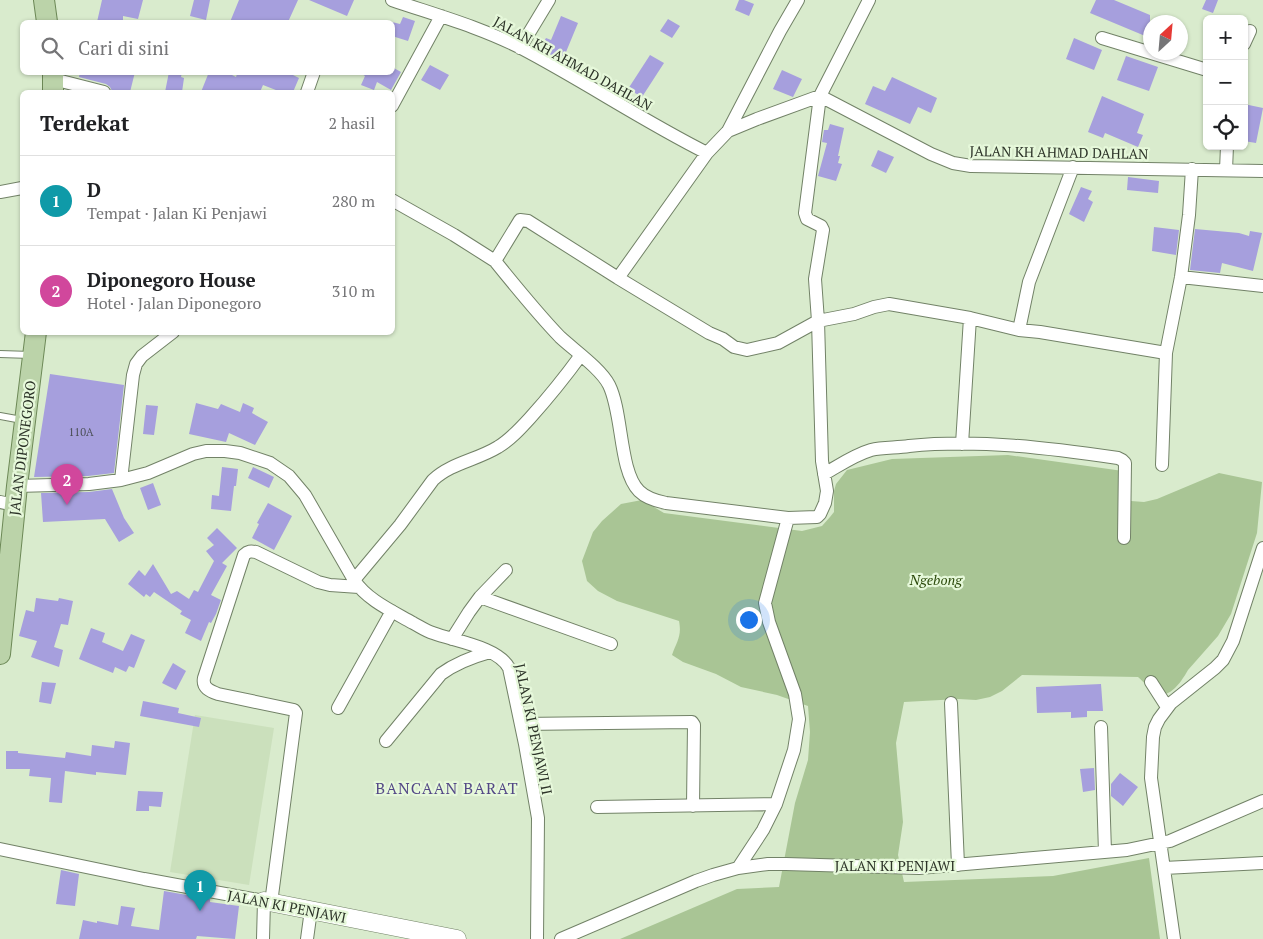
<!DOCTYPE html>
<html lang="id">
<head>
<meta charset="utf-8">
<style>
	body { margin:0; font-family:"PT Serif",serif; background:#f2f2f2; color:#202124 }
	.controls { position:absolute; right:15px; top:15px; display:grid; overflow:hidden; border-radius:8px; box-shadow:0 1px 4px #0004 }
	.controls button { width:45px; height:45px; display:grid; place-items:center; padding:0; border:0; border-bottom:1px solid #e0e0e0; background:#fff; color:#202124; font:25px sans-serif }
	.compass { position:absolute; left:1143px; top:15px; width:45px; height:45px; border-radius:50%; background:#fff; box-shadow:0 1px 4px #0004; rotate:26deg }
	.you { position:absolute; left:748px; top:619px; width:18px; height:18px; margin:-12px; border:4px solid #fff; border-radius:50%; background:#1a73e8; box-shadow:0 0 0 8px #1a73e833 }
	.badge { display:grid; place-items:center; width:32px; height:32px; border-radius:50%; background:#d93025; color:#fff; font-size:16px; font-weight:700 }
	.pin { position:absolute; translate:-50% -41px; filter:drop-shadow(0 1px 2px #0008) }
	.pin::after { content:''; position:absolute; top:26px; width:18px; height:15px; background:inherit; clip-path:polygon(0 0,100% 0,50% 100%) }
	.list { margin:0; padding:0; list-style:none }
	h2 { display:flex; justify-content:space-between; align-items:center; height:65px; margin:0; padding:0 20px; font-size:21px }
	h2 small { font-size:16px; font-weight:400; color:#757577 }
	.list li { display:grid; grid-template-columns:32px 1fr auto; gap:15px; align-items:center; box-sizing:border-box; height:90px; padding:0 20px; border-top:1px solid #e0e0e0 }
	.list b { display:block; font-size:19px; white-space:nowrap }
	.list p { margin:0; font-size:16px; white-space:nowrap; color:#757577 }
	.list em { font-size:16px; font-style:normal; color:#757577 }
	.icon { flex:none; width:28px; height:28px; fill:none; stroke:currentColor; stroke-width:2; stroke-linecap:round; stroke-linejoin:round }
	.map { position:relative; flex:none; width:1263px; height:939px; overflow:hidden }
	.search { position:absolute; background:#fff; box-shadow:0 1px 4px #0004; left:20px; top:20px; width:375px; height:55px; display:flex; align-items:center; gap:12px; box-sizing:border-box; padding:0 18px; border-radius:8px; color:#757577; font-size:19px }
	.panel { position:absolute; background:#fff; box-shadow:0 1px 4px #0004; left:20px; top:90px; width:375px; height:245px; border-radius:8px }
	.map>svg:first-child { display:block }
</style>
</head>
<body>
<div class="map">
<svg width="1263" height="939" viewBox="0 0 1263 939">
	<rect width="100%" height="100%" fill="#d9ebcd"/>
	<path fill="#cbe0bc" d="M195,715L274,728L249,885L170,872Z"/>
	<path fill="#a9c595" d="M1008,455L1123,471L1131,501L1144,502L1157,499L1219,473L1262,482L1257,533L1231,614L1218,636L1188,670C1183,679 1170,700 1157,693C1150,690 1144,682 1138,677L1022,675L1002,691L990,697L976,700L959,699L904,702L896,743L903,822L898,855L904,882L1053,876L1149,858L1160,939H620L737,889L779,887L795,803L808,760L810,732L808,706L777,695L741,687L716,674L683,662L672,655C677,641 682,636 679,621L617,601L598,591L587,581L582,561L593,532L602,521L621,504L642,500L664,513L802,531L822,526L830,517L834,512V491L836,484L847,470L892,459Z"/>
	<path fill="#a69fdd" d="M102,0H143L138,19L123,16V22H97Z
		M194,0H210L206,20L190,16Z
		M239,0H298L288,22H230Z
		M309,0H354L347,16Z
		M739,0H744L754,4L749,16L735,10Z
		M1096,0H1114L1150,15V38L1090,13Z
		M1206,0H1218L1213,13L1202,9Z
		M561,16L578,23L566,52L567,53L563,62L540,49L546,38L551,40Z
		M403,17L415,21L408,41L392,36V22L400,24Z
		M668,19L680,26L672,38L660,31Z
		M1074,38L1102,50L1094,70L1066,59Z
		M650,55L664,63L642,97L628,89Z
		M1126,56L1158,67L1149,91L1117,80Z
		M430,65L449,75L440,90L421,80Z
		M392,67L401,72L391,90L377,82L374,90L361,85L365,76L359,72H392Z
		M782,70L802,79L793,97L773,89Z
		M80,72H135L130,92H119L112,91L110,87L106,84L79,77Z
		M169,72H182L181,77L184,78L182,92H165Z
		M209,72H226L236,77L237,74L234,72H287L299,78L293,92H281L263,85L260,92H201Z
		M892,77L937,98L931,113L918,107L910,124L865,104L873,86L885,91Z
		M1102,96L1144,114L1137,133L1143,135L1138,147L1105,133L1103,138L1088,132Z
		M1244,104L1263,108L1256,143L1244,141Z
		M830,124L844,128L838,156H840L838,163L842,164L836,181L818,176L827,143L822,142L824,130H828Z
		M878,150L894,157L886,173L871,166Z
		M1128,177L1159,181L1158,193L1127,190Z
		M1081,187L1092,191L1088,199L1093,202L1084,222L1069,214Z
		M1154,227L1179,230L1176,255L1152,251Z
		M1195,229L1239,233L1249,236L1250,231L1262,233L1253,271L1222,263L1220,273L1190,270Z
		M50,374L124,385L114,473L88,476L34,477Z
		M196,403L218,409L221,404L240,412L243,403L254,408L252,413L268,422L255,445L229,433L226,442L189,434Z
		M146,405L158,406L154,435L143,434Z
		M222,467L238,469L236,486H234L231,511L211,509L212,495L219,496Z
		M253,467L274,477L269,488L248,478Z
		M153,483L161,505L148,510L140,488Z
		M112,489L124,518L134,533L119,542L105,519L43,522L41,493L89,492Z
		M268,503L292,516L274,550L252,538L259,524L257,523Z
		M217,528L237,548L222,563L227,566L211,595L221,600L216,614L211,623L209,622L201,641L185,633L191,620L180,614L182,611L154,592L150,597L146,594L144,597L128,584L139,570L145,576L153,564L171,594L177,591L189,599L194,590L198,592L214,561L206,551L214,545L207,538Z
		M36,598L58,601L59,598L73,601L68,625L61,624L54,647L63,650L59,667L31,657L37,641L19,636L26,610L34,612Z
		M91,628L105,633L102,642L123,651L131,634L145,640L134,668L129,666L126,672L115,667L113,673L79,659Z
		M173,663L186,671L176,690L162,683Z
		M42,682L56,683L51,704L39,702Z
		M1101,684L1103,711H1087V717L1071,718V712L1037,713L1036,687Z
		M143,701L179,708L178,713L201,718L199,727L140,716Z
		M115,741L130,743L126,775L96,772V775L65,771L62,803L49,802L51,778L29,776L30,769H6V751H18V753L65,758L66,752L91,756L92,745L114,748Z
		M1094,768L1095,790L1083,792L1080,769Z
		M1120,773L1138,787L1123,806L1111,796V784Z
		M138,791L163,792L161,807L149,806V811H136Z
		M61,870L79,874L75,906L56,904Z
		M164,891L210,899V902L239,906L235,939L197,936L196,939H79L83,920L97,923V921L118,925L121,906L135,908L131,926L159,930Z"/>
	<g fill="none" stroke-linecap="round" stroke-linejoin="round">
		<defs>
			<path id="lane" d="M0,354L31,355
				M0,416L22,420"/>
			<path id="street" d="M392,0C436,15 480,27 521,48C584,81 643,121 707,153L728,131L757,119L820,96L931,154L953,163L971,166L1263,171
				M1102,38L1207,70
				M1244,44L1250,31
				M520,48L549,0
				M53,79L104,92
				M307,92L314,72
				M392,106L441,16
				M728,131L780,31L798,0
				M707,153L618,278L709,333L723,339L734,347L747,350L778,343L818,321L854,314L874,307L889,304L970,318L962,444
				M1226,170L1227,146
				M0,192L22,188
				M392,200L454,235L495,261
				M1181,277L1263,286
				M618,278L528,221L520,220L495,261C516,287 537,313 560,337C574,350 601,369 609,385C623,413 619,471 639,491C646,498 656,501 666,503L788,518L817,517L820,514L825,503L827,491L822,461L818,321L815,279L823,230L821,226L807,219L805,213L820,96L869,0
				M970,318L1019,330L1040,332L1166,353L1181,277L1189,215L1192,169
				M1019,330L1029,282L1073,167
				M1162,465L1166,353
				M824,474C840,465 854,455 871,450C883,447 897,448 909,446C979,439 1049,448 1118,458L1122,460L1125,463L1124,538
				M121,480L133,375L136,364L142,356L173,332
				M17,486L89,484L121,480L148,473L193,454L206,451H225L240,453L270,463L289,476L305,495L354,580C367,600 392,611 413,623C419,626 426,631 433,633C454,641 498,647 509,668L525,744L538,818L537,939
				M0,502L15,505
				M354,580L400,525L433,480C451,463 477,460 498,447C510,440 520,429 530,418C548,398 565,377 581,355
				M480,597L506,570
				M452,639L469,612L480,597L611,644
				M1151,682L1167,707
				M951,703L958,865
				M338,708L392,611
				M521,724L692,722L694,725L693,806
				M1101,727L1105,852
				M386,741L441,674C456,663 472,657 490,652
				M597,807L776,804
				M0,849L144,879L264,901L263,939
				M738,868L763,830L776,804L794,750L799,719L795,694L769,622L765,603L788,518
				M1164,868L1263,863
				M271,903L296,713L294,710L218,694C210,691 202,688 204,678L244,555C248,551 251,551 256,552L318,582L330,585L359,587
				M307,939L311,910
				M561,939L696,881L713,875L738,868L768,864H786L919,868L1127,850L1170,841L1263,801
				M1174,939L1151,778L1153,737L1155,727L1159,719L1171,703L1215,668L1223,660L1233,641L1263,548"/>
			<path id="secondary" d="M264,901L457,939"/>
			<path id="primary" d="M44,0L47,22
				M53,72V92
				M0,654L17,486L36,332"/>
		</defs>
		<use href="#lane" stroke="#728267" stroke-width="8"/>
		<use href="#street" stroke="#728267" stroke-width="14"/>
		<use href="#secondary" stroke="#728267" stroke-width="19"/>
		<use href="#primary" stroke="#6c8856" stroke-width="22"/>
		<use href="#lane" stroke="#fff" stroke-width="6"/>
		<use href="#street" stroke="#fff" stroke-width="12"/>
		<use href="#secondary" stroke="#fff" stroke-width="18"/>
		<use href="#primary" stroke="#bbd3a9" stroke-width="20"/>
	</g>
	<g text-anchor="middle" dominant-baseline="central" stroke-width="4.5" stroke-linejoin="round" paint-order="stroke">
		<g font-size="11" fill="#4a4e55">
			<text x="81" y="432">110A</text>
		</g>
		<g font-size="14" fill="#2c3328" stroke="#e6f8da">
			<text transform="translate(573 63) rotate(29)">JALAN KH AHMAD DAHLAN</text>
			<text transform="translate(1059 152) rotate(1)">JALAN KH AHMAD DAHLAN</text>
			<text transform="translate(22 448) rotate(-83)">JALAN DIPONEGORO</text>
			<text transform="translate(534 729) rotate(78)">JALAN KI PENJAWI II</text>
			<text x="895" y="865">JALAN KI PENJAWI</text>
			<text transform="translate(287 906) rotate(11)">JALAN KI PENJAWI</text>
		</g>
		<g font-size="14" font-style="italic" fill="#2b490a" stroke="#e6f8da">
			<text x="936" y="579">Ngebong</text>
		</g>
		<g font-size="16" letter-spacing="1" fill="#534886" stroke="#e6f8da">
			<text x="447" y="788">BANCAAN BARAT</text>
		</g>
	</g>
</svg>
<div class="controls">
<button>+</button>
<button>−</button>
<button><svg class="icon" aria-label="locate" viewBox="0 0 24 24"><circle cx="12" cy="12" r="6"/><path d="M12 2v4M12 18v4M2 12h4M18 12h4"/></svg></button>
</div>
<svg class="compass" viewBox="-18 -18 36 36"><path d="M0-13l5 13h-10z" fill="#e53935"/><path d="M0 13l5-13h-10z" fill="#757577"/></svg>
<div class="you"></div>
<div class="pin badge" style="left:200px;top:911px;background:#0f9aa8">1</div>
<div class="pin badge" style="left:67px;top:505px;background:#d1479c">2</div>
<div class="search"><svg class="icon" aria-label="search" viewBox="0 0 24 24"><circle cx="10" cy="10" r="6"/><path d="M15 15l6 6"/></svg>Cari di sini</div>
<section class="panel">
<h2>Terdekat<small>2 hasil</small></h2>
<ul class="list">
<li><span class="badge" style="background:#0f9aa8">1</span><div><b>D</b><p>Tempat · Jalan Ki Penjawi</p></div><em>280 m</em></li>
<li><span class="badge" style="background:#d1479c">2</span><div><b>Diponegoro House</b><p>Hotel · Jalan Diponegoro</p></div><em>310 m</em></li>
</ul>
</section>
</div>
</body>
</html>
